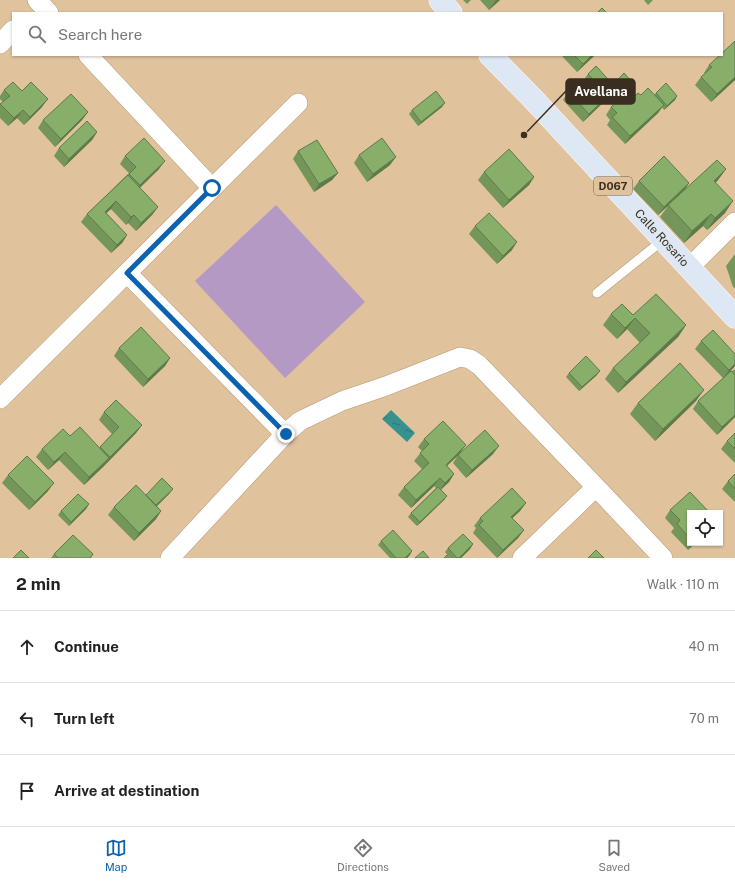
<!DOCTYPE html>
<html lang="en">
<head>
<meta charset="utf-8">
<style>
	body { margin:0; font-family:"Public Sans",sans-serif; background:#f6f6f6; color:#222 }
	.controls { position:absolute; right:12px; bottom:12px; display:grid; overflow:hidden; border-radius:0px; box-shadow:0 1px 3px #0004 }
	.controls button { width:36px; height:36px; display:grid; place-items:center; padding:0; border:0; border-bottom:1px solid #e0e0e0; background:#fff; color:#222; font:20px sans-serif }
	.stop { position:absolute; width:12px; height:12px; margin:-9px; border:3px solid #0b62b0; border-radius:50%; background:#fff }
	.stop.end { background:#0b62b0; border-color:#fff; box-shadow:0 1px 4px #0008 }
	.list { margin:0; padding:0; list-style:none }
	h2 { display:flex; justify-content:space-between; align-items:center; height:52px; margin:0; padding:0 16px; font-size:17px }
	h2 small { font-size:13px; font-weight:400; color:#767676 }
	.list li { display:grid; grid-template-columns:26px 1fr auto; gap:12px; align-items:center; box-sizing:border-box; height:72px; padding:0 16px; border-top:1px solid #e0e0e0 }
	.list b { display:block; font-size:15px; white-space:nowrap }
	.list em { font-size:13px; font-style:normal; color:#767676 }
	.icon { flex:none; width:22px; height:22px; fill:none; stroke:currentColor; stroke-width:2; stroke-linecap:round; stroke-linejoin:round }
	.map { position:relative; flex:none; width:735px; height:558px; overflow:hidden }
	.search { position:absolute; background:#fff; box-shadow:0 1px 3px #0004; left:12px; right:12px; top:12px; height:44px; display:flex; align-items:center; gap:10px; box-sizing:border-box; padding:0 14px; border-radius:0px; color:#767676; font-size:15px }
	.sheet { height:268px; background:#fff }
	nav { display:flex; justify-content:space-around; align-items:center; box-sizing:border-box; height:56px; border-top:1px solid #e0e0e0; background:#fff; font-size:11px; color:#767676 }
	nav a { display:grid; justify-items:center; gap:2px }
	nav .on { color:#0b62b0 }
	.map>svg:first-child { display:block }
</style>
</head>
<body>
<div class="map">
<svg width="735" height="558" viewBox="0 0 735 558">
	<defs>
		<pattern id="water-ripples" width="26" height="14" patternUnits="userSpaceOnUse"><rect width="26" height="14" fill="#37918e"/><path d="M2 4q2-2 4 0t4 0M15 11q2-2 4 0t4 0" fill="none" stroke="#2f7774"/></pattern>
	</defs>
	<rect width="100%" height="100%" fill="#e0c29d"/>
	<path fill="#b499c5" d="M276,205L365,302L285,378L195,281Z"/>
	<path fill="url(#water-ripples)" d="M391,410L415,433L407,442L382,419Z"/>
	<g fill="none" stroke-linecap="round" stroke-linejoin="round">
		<defs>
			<path id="service" d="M597,293L663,240"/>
			<path id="minor" d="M37,0L49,13
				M0,44L13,30
				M88,55L212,188
				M689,268L735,222
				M127,273L285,434
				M0,399L298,103
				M170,558L285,434L300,421L342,401L386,386L460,357L470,359L479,365L596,487L663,558
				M522,558L596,487"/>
			<g id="primary">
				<path d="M440,0L451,13"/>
				<path id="s1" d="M490,55L535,101L735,317"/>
			</g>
		</defs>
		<use href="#service" stroke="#b69975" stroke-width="10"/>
		<use href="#minor" stroke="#b69975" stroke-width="20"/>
		<use href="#primary" stroke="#fff" stroke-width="23"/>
		<use href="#service" stroke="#fff" stroke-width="9"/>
		<use href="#minor" stroke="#fff" stroke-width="19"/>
		<use href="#primary" stroke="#dee8f4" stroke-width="22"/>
	</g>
	<path fill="#75965a" d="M463,0H471L467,4Z
		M480,0H500L489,10Z
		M644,0H653L648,5Z
		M561,55H595L577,72Z
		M709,65L735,80L711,102L695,85L701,77L705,74L704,73Z
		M588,74L613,85L632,82L629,86L617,97L613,93L610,96L583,122L563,100L568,92L588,91L589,90L582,82Z
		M4,90L22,91L42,107L24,125L17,118L8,126L0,118V105L3,102L0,99V96Z
		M656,93L677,96L675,100L664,110L662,107L658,113L625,144L607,125L610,120L606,115L611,107L631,100L641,95H654Z
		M442,107L418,126L409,114L412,110Z
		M88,112L82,120L55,147L38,128L43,120Z
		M97,132L92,140L64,167L54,156L59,148Z
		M298,151L338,173L332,180L314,192L293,159Z
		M359,155L390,165L367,182L354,163Z
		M125,156L159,169L140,188L158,207L152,215L136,231L128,223L126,225L111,209L106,213L127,235L122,243L111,253L81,222L87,214L129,173L120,164Z
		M726,169L718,180L715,183L725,213L707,230L703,226L684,243L660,217L668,206L658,215L633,189L639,181L689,183L684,191Z
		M484,172L534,177L529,185L503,208L478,180Z
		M475,226L512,250L497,264L469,234Z
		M735,254V288L733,287L726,266Z
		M611,314L633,315L686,325L678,337L618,393L605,379L613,368L640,343L627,329L617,339L603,325Z
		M701,341L735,354V366L731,371L732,372L735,370V417L717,435L693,409L698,401L723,378L695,349Z
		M119,348L170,358L165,366L143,387L114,356Z
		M569,373L597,375L579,391L566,377Z
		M696,401L655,441L630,414L638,403Z
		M104,412L142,425L136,433L105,465L84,485L59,460L48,470L36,457L42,449L70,436L99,448L112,434L99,420Z
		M735,433V463L721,449L727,441Z
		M424,439L461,452L493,454L466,478L453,463L457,457L447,466L454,474L449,482L441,490L447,496L444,500L417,526L408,517L411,513L436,488L434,486L411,508L398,495L404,487L422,469L414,461L422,451L418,447Z
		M735,474V502L722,489L728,481Z
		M8,475L48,491L29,510L2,483Z
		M170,493L157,506L161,511L156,519L134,541L108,515L114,507L146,495Z
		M526,503L520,511L512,518L524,530L518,538L497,558L473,533L476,528L474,526L480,518Z
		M89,504L86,509L69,526L58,515L61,511Z
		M670,510L690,513V543H695L688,550L671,532L674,528L665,518Z
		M381,541L410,555L407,558H390L378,545Z
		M473,544L470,549L461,558H450L445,552L448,548Z
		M54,554H93L91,558H51Z"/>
	<path fill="#5f7a4a" d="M496,0H500L489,10Z
		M592,55H595L577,72L583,64Z
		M735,77V80L711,102L717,94Z
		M632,82L629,86L617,97L620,93Z
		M616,88L610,96L583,122L589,114Z
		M677,96L675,100L664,110L667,106Z
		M48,99L42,107L24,125L30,117Z
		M445,103L442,107L418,126L421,122Z
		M664,105L658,113L625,144L630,136Z
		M23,110L17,118L8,126L14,118Z
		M88,112L82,120L55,147L61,139Z
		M97,132L92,140L64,167L69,159Z
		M396,157L390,165L367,182L373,174Z
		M165,161L159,169L134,193L140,185Z
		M726,169L718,180L706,192L714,181Z
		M338,173L332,180L314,192L319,184Z
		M534,177L529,185L503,208L509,200Z
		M689,183L684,191L658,215L664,207Z
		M116,201L111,209L99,220L105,212Z
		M733,201L725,213L707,230L715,218Z
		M158,207L152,215L136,231L141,223Z
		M711,214L703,226L684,243L692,231Z
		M134,215L128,223L126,225L131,217Z
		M127,235L122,243L111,253L117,245Z
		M517,242L512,250L497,264L503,256Z
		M635,318L627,329L617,339L625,328Z
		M686,325L678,337L618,393L626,382Z
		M170,358L165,366L143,387L148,379Z
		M735,364V366L723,378L729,370Z
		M600,371L597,375L579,391L582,387Z
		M704,390L696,401L655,441L663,429Z
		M735,415V417L717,435L722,427Z
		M142,425L136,433L105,465L110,457Z
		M466,445L460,453L440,472L446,465Z
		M499,446L493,454L466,478L472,470Z
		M65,452L59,460L48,470L54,462Z
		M109,458L104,466L84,485L89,477Z
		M454,474L449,482L439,491L445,483Z
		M440,478L434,486L411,508L416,500Z
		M54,483L48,491L29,510L35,502Z
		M173,489L170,493L151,512L154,508Z
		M447,496L444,500L417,526L420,522Z
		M526,503L520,511L505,525L511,517Z
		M89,504L86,509L69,526L71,522Z
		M161,511L156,519L134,541L139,533Z
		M524,530L518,538L497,558L503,550Z
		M693,543H695L688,550Z
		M473,544L470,549L461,558H459Z
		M412,551L410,555L407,558H405Z"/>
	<path fill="#88af69" stroke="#5f7a4a" d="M602,8L607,13H597Z
		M735,41V77L717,94L701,77L712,67L709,65L720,55H722V53Z
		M574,55H592L583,64Z
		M596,66L616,88L589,114L568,92L579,82L588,91L596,83L588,74Z
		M624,73L632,82L620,93L613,85Z
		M13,82L22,91L31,82L48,99L30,117L23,110L14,118L0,104L10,96L4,90Z
		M666,83L677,96L667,106L656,93Z
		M648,88L664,105L630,136L612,117L617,113L611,107L626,94L631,100L638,93L641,95Z
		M436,91L445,103L421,122L412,110Z
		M71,94L88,112L61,139L43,120Z
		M87,121L97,132L69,159L59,148Z
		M144,138L165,161L140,185L129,174L136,167L125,156Z
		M382,138L396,157L373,174L359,155Z
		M317,140L338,173L319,184L298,151Z
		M509,149L534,177L509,200L484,172Z
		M664,156L689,183L664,207L639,181Z
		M717,160L726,169L714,181L733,201L715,218L711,214L692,231L668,205Z
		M128,175L158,207L141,223L134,215L131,217L116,201L105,212L127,235L117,245L87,214Z
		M489,213L517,242L503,256L475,226Z
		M656,294L686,325L626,382L613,368L650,333L635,318L625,328L611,314L622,304L633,315Z
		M141,327L170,358L148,379L119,348Z
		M713,330L735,354V364L729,370L701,341Z
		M586,356L600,371L582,387L569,373Z
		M680,363L704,390L663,429L638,403Z
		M735,370V375L732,372Z
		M731,371L735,375V415L722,427L698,401Z
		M116,400L142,425L110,457L100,447L119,427L104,412Z
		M443,421L466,445L446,465L454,474L445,483L440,478L416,500L404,487L429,463L420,453L429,444L424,439Z
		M80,427L109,458L89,477L65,452L54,462L42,449L63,429L70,436Z
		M485,430L499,446L472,470L458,455Z
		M735,433V449L727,441Z
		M27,456L54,483L35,502L8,475Z
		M735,474V489L728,481Z
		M162,478L173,489L156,505L146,495Z
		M136,485L161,511L139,533L114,507Z
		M438,487L447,496L420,522L411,513Z
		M512,488L526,503L511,517L524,530L503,550L479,525L483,521L480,518Z
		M690,492L710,513H690V538L677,524L680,520L670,510Z
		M78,494L89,504L71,522L61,511Z
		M393,530L412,551L405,558H396L381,541Z
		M463,534L473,544L459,558H457L448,548Z
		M73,535L93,554L90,558H58L54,554Z
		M21,550L29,558H13Z
		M596,550L604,558H588Z
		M423,551L429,558H415Z
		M447,555L449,558H444Z"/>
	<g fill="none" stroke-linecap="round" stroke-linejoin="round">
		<path stroke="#0b62b0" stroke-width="5" d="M212,188L127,273L286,434"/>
	</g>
	<g text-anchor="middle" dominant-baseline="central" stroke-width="3.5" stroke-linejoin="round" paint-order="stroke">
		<rect fill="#e0c29d" stroke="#6c5a46" stroke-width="1" x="594" y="177" width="38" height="18" rx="3"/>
		<g font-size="11" font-weight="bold" fill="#3a2e20">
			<text x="613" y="186">D067</text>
		</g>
		<g font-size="12" fill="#3a2e20" stroke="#e0c29d">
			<text stroke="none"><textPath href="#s1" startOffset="251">Calle Rosario</textPath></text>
		</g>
	</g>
	<path fill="none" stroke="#3a2e20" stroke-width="1.5" d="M524 135L566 91"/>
	<circle fill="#3a2e20" stroke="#e0c29d" stroke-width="1.5" cx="524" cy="135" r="4"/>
	<rect fill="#3a2e20" stroke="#3a2e20" stroke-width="1.5" x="566" y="79" width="69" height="25" rx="4"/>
	<g font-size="13" text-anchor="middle" font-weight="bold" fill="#fff">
		<text x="601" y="96">Avellana</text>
	</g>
</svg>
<div class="controls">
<button><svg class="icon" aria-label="locate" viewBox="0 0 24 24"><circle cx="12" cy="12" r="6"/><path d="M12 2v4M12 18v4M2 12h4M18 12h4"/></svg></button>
</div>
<div class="stop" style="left:212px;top:188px"></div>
<div class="stop end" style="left:286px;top:434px"></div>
<div class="search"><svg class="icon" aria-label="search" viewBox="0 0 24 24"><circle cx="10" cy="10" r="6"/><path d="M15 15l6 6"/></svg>Search here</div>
</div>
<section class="sheet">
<h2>2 min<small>Walk · 110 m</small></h2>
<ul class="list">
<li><svg class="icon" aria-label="ahead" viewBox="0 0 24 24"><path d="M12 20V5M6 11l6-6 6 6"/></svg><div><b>Continue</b></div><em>40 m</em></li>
<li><svg class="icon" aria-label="left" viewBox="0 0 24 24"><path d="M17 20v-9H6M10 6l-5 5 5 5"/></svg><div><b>Turn left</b></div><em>70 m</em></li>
<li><svg class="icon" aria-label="arrive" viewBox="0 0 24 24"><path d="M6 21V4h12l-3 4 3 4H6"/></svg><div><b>Arrive at destination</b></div></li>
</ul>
</section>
<nav>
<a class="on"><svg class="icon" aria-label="map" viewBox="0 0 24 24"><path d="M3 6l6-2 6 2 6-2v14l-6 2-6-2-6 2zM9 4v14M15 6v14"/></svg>Map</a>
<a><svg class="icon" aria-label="directions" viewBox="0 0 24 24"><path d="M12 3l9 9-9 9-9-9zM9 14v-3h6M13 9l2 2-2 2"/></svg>Directions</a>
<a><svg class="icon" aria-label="saved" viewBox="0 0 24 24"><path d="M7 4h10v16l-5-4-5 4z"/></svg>Saved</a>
</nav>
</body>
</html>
